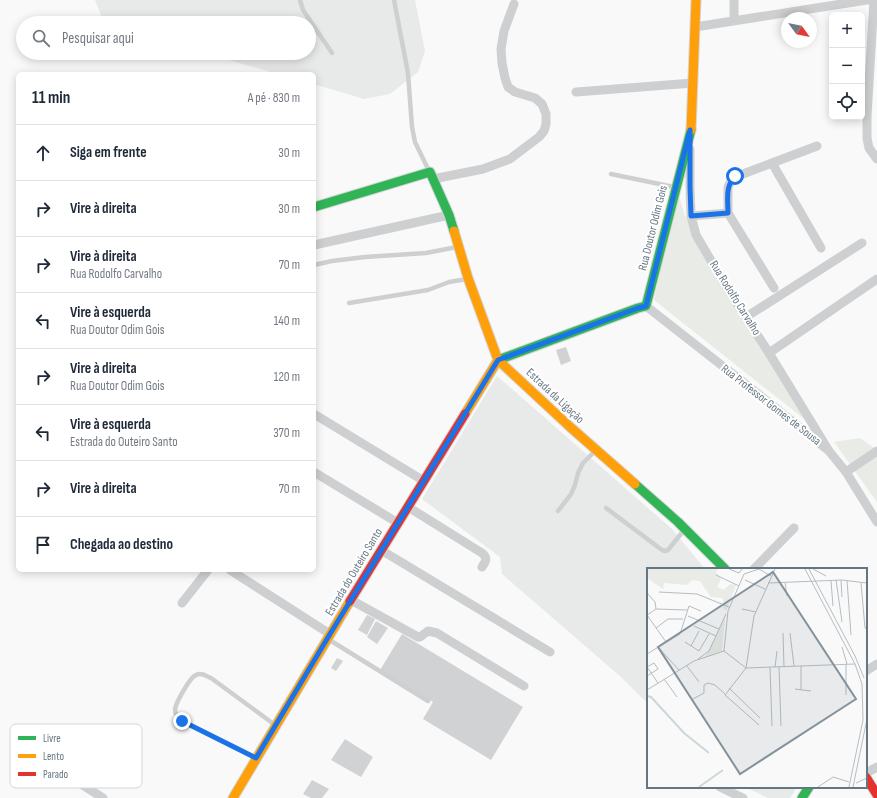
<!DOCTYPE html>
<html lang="pt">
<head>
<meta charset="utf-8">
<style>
	body { margin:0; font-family:"Sofia Sans Condensed",sans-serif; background:#f2f2f3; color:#1f2937 }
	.controls { position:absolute; right:12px; top:12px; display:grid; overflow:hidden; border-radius:6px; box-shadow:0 2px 10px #0003 }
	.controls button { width:36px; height:36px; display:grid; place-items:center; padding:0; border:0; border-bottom:1px solid #e0e1e3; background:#fff; color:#1f2937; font:20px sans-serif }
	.compass { position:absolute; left:781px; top:12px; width:36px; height:36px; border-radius:50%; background:#fff; box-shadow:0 2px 10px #0003; rotate:123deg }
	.stop { position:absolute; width:12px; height:12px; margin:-9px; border:3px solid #1a73e8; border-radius:50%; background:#fff }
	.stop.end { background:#1a73e8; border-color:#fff; box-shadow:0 1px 4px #0008 }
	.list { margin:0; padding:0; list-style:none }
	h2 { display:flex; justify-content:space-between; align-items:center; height:52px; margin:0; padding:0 16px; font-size:17px }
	h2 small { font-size:13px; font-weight:400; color:#747a83 }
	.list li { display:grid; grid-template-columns:26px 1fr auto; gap:12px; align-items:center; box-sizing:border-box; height:56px; padding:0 16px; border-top:1px solid #e0e1e3 }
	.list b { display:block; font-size:15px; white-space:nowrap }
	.list p { margin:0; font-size:13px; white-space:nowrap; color:#747a83 }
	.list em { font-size:13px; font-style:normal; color:#747a83 }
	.icon { flex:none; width:22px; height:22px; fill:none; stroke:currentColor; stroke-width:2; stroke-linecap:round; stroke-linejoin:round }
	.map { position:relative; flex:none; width:877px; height:798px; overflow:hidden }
	.search { position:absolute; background:#fff; box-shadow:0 2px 10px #0003; left:16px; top:16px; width:300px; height:44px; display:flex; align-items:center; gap:10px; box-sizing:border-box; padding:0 14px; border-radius:22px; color:#747a83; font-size:15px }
	.panel { position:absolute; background:#fff; box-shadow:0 2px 10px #0003; left:16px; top:72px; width:300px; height:500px; border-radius:6px }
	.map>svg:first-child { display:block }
</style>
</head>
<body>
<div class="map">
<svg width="877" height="798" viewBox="0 0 877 798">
	<rect width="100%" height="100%" fill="#f9f9f9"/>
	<path fill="#e8e9e9" d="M95,0H415L425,51L418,72L390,94L364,99L314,84V74H278L203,53H309V23H104Z
		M497,376L672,529L705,569H648V704L621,677L502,574L500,557L422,499Z
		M745,787H797L790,798H768Z"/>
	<path fill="#e8ebe6" d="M678,193L684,213L698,245L808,422L654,300Z
		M860,438L877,450V502L834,442Z"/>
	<path fill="#d0d2d3" d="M566,347L571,361L561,365L556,350Z
		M367,615L375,619L367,635L358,630Z
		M376,621L388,628L377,644L367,637Z
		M402,634L523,707L491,760L423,719L433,702L380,670Z
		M337,658L343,661L336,671L331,668Z
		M345,739L373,757L361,777L331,760Z
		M312,780L329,789L322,798H311L303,794Z"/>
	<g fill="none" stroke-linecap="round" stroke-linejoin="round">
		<defs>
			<path id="fast" d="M314,207L430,172L449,215L454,231
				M498,360L638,308L646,306L691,130
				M635,484L678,522L725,569
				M802,798L809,787"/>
			<path id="slow" d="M691,130L696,0
				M454,231L468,278L498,360L569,426L635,484
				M465,414L498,360
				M233,798L350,601"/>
			<path id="jam" d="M350,601L465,414
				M866,777L877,795"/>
		</defs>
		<use href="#fast" stroke="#d5d6d7" stroke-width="11"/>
		<use href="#slow" stroke="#d5d6d7" stroke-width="11"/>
		<use href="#jam" stroke="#d5d6d7" stroke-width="11"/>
		<path stroke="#cecfd0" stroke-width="4.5" d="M300,0L303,10L332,53
			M394,0L408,73L412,127L415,142L429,171
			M611,174L674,187
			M314,265L332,261L365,257L426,253L457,247
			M349,303L428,290L449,282L467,279
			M606,508L662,550L665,551L668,550L684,530
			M558,511L571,494L575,485L578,473L583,463L595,451
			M328,639L428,701
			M255,757L182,721C179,718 175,715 175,710C175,704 190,677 196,675C201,672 206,676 211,678L275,725"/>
		<path stroke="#cecfd0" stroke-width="9" d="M734,0V21
			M874,0L867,116V138L869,148L877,159
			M695,27L867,0
			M576,92L693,83
			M690,149V187L691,216L696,235L726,286L769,353L829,451
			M772,163L821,248
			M433,179L483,169L510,159L539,137L544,131L546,124V114L542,104L535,98L515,92L508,87L505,78L502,63L501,49L504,31L514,4
			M691,216L728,213
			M314,245L449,215
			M774,288L728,213V187L731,181L735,177L772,163L817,146
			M646,306L757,393L829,451L846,472L877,522
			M746,317L862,243
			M769,353L877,279
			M314,414L424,481
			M314,472L398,523
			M846,472L877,451
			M408,507L482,553C488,558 486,561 482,567
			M381,550L550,652
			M754,569L794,528
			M230,570L330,634
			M351,600L418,637H420L428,631L437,633L524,686
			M182,603L208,570
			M866,671L877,664
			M48,763L103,798
			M866,773L877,767
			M720,787L743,798"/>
		<use href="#fast" stroke="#30b455" stroke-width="9"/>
		<use href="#slow" stroke="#ff9f0a" stroke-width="9"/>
		<use href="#jam" stroke="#e5322d" stroke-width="9"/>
	</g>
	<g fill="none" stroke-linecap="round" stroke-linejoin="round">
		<path stroke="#1a73e8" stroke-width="5" d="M182,721L256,758L330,634L498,360L638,308L646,306L690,130V187L691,216L728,213C728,199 725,187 735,176"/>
	</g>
	<g text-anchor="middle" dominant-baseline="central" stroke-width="4" stroke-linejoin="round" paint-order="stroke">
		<g font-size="12" fill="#657683" stroke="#fff">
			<text transform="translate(653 228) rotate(-76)">Rua Doutor Odim Gois</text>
			<text transform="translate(735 298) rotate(58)">Rua Rodolfo Carvalho</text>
			<text transform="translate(555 396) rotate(43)">Estrada da Ligação</text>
			<text transform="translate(771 405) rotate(38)">Rua Professor Gomes de Sousa</text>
			<text transform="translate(354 572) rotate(-59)">Estrada do Outeiro Santo</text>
		</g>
	</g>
	<g transform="translate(647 568)">
		<rect width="220" height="220" fill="#f9f9f9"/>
		<path d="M0,1H71L69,4L74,11L70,19L77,22L83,16L89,17L79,43L76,40V30L64,29L53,13L45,12L40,17L17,15L16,21L0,10ZM78,49L75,83L58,89L63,81Z" fill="#e8ebe6"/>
		<path fill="none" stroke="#ced6d9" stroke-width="2" d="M0,128L4,129L37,165L62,185M52,219L76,202"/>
		<path fill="none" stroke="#b5bdc3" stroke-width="1" d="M82,1L92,5L95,1M158,1L208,96L215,116L216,152L202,219M162,1L208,88L217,110M166,1L179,8M69,7L92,18M98,12L118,21M189,12L195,54M194,12L195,29M200,12L204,67M184,13L186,38M138,14L140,28M121,15L195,12L220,15M214,15L218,60L220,62M12,24L50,26L82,39M0,25L8,34L9,41M95,41L109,44M0,47L9,41L40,42M0,47L19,74M41,48L72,61M47,58L69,68M9,60L21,51H36M136,65L137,99M143,65L147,98M38,74L52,83L62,66M44,78L52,63M11,79L32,102M195,79L200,96M77,83L81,43L97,6L112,1L124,8M0,86L33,66L42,38L54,43M51,91L62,83L79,46M199,96V127M40,98L52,114M154,98V122M0,99L7,95L11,101L0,108M0,99L11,115M123,99L125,158M128,99L130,83M132,99L134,158M99,100L208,96M17,111L30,129M82,120L113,150M148,121L164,123M0,122L47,93L77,83L99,100M46,131L57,125V117L61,115L68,117L78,126M112,157L78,127L99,100L107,48L128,1M209,215L220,210M171,219L186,209L202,214M206,219L220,151"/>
		<path fill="#84929c" fill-opacity="0.15" stroke="#84929c" stroke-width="2" d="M126,4L209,131L93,206L11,79Z"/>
		<rect width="220" height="220" fill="none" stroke="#657683" stroke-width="2"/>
	</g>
	<rect x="10" y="724" width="132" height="64" rx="6" fill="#fff" stroke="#d1d6da" stroke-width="1"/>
	<rect x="18" y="736" width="18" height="4" fill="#30b455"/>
	<rect x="18" y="754" width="18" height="4" fill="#ff9f0a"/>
	<rect x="18" y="772" width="18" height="4" fill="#e5322d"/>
	<g font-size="11" fill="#657683">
		<text x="43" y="742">Livre</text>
		<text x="43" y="760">Lento</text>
		<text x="43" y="778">Parado</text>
	</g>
</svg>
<div class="controls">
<button>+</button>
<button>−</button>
<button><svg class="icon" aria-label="locate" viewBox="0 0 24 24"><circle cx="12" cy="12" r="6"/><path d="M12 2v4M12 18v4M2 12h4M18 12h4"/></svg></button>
</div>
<svg class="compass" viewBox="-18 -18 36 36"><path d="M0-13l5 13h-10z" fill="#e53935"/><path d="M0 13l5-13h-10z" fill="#747a83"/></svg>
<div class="stop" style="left:735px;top:176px"></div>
<div class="stop end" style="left:182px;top:721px"></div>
<div class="search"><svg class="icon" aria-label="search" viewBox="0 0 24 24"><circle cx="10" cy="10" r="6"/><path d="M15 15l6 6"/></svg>Pesquisar aqui</div>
<section class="panel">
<h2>11 min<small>A pé · 830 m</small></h2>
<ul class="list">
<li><svg class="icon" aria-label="ahead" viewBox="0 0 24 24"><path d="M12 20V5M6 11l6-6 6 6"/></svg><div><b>Siga em frente</b></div><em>30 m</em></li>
<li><svg class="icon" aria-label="right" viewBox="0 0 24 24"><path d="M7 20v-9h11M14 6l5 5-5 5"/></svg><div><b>Vire à direita</b></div><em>30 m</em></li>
<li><svg class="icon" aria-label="right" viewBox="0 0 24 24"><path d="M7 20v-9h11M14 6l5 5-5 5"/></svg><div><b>Vire à direita</b><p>Rua Rodolfo Carvalho</p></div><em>70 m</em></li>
<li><svg class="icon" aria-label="left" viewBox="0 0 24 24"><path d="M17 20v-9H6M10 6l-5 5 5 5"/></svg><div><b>Vire à esquerda</b><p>Rua Doutor Odim Gois</p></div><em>140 m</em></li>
<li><svg class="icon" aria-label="right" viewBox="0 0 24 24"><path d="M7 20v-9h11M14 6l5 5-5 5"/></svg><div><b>Vire à direita</b><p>Rua Doutor Odim Gois</p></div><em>120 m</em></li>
<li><svg class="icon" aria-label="left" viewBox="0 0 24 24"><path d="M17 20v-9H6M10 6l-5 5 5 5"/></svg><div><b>Vire à esquerda</b><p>Estrada do Outeiro Santo</p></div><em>370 m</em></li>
<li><svg class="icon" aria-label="right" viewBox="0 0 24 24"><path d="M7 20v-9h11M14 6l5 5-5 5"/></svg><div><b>Vire à direita</b></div><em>70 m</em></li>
<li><svg class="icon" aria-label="arrive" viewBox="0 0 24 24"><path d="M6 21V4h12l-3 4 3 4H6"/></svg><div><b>Chegada ao destino</b></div></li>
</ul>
</section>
</div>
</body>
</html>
